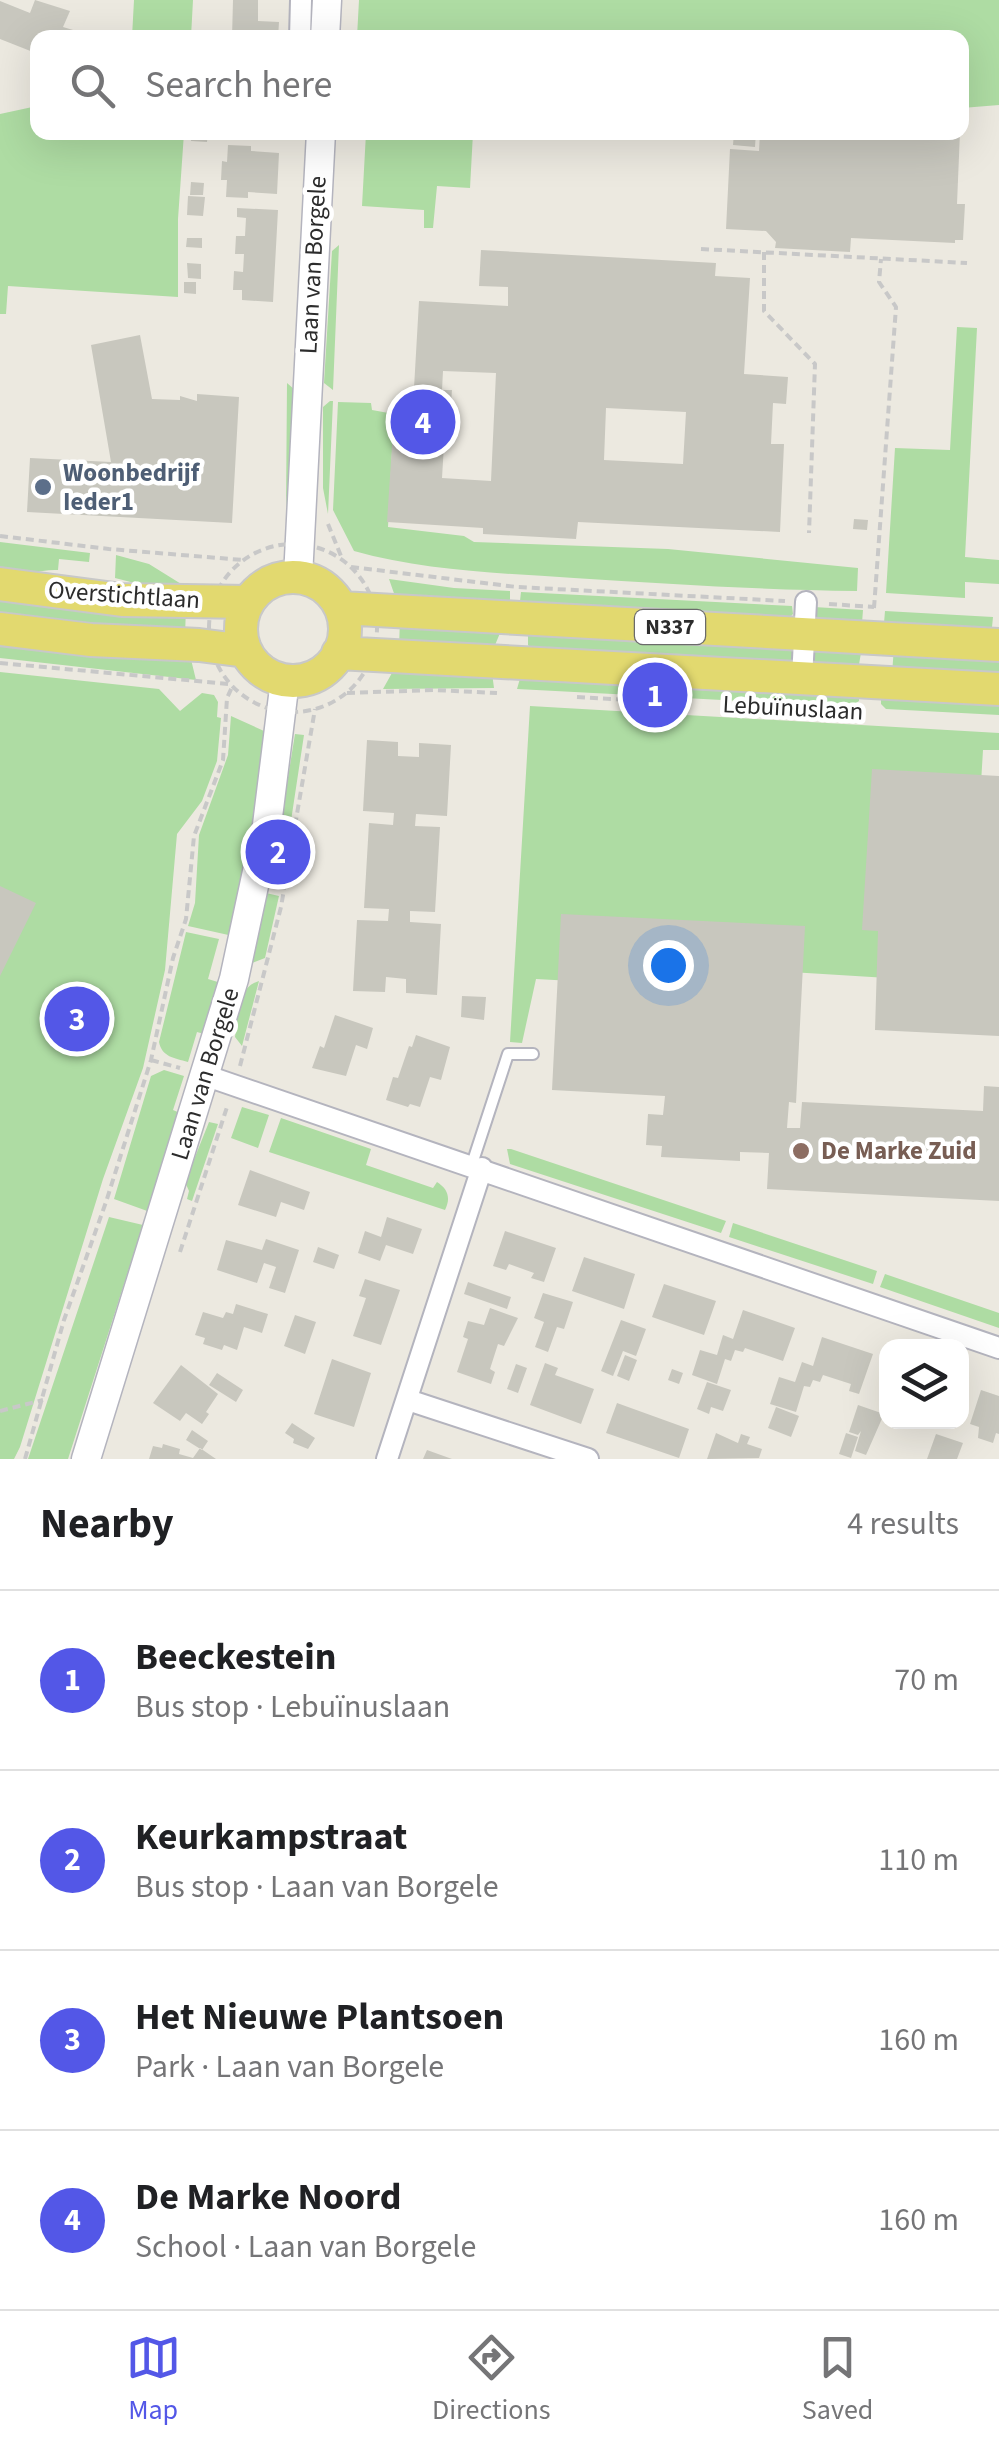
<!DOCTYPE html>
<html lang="en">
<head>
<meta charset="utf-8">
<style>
	body { margin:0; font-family:"Source Sans 3",sans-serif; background:#f6f6f6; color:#202124 }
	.controls { position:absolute; right:30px; bottom:30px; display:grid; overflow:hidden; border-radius:20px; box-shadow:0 10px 40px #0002 }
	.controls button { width:90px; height:90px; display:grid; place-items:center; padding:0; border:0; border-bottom:2px solid #e0e0e0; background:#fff; color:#202124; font:50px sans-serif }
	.you { position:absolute; left:668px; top:965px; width:35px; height:35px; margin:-25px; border:8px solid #fff; border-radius:50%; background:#1a73e8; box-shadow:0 0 0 15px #1a73e833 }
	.badge { display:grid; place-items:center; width:65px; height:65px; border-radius:50%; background:#5357e7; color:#fff; font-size:32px; font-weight:700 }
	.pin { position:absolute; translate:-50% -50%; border:5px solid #fff; box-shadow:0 2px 10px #0006 }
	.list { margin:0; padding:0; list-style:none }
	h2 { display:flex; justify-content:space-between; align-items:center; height:130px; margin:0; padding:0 40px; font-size:42px }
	h2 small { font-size:32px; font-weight:400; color:#757577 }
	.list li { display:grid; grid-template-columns:65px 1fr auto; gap:30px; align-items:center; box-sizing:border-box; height:180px; padding:0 40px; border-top:2px solid #e0e0e0 }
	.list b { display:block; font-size:38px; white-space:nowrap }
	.list p { margin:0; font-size:32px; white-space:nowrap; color:#757577 }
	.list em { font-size:32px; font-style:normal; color:#757577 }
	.icon { flex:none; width:55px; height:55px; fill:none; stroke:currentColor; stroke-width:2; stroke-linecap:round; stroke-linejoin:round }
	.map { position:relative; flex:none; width:999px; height:1459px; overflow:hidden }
	.search { position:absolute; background:#fff; box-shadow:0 10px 40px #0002; left:30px; right:30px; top:30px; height:110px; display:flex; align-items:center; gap:25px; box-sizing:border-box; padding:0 35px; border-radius:20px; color:#757577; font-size:38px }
	.sheet { height:850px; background:#fff }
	nav { display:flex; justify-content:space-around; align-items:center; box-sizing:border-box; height:140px; border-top:2px solid #e0e0e0; background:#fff; font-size:28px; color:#757577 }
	nav a { display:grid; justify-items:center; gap:5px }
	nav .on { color:#5357e7 }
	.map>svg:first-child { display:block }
</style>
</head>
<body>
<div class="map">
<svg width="999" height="1459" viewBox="0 0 999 1459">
	<rect width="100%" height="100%" fill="#ece9e0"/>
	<path fill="#aedca3" d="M134,0H193L191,37H132Z
		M359,0H999V105L962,108V38L357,37Z
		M37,106L38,132L184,133L178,219V297L8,286L6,314H0V114Z
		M366,133H473L470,188L437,186L433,228H424V210L362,206Z
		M339,245L333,390L324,383L332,251Z
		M957,327L977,328L965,557L999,560V584L965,582V598L886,593L895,448L950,450Z
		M287,383L295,390L286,509Z
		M330,401H333L328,514L323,488V407Z
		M338,402L371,403L372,410L394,414L388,527L464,536L474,542L668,549L858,568L857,591C762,590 668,584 574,578C500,573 425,571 354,551L333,510Z
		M0,542L90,553L89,562L59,559L58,570C37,569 21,578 0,575Z
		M116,555L149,564L186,587L166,591L115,578Z
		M389,579L454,588L510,591V610L397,602Z
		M0,590L186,608L185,635L0,622Z
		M521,592L792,606L793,614L786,621L519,610Z
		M814,607L863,610L862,623H820L815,616Z
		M885,611L993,617L992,627L936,632L884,623Z
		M400,619L500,633L493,650L399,648Z
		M528,635L797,642L795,661L790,671L535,655L528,645Z
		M0,638L188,647L196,680L0,658Z
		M811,643L861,653L858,670L812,664Z
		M894,647L999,653V681L892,674Z
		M397,664L492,673L494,688L383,689Z
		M0,672L159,689L180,711L202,693L214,695L218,702L217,717L221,718L217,761L202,801L177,834L165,970L143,1068L103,1179L20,1447L14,1459H0Z
		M541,672L634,687L632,695L517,689L521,675Z
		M731,681L859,694V701L850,707L666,697L667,688Z
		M881,694L999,697V715L886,709L881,704Z
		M530,706L999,733V750H983L969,983L740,969L738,990L536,979L522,1043L510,1042Z
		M231,716L264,731L258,804L233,936L188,926L195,903L199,835L228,755Z
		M295,734L304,735L289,834L281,821Z
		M266,893L279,896L265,958L252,963Z
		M186,932L219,939L208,979L221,983L204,1034L197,1032L188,1062C174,1058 162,1057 159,1042Z
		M259,981L242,1046L235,1037C238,1016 236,988 259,981Z
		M164,1070L184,1076L173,1110L180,1113L150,1212L114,1199L151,1076Z
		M242,1107L269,1115L258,1148L231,1138Z
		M281,1118L371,1149L366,1165L433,1188L437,1182C448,1189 451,1198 445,1210L269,1152Z
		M209,1122L218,1124L192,1201L187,1199L189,1191L185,1182Z
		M507,1149H511L726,1221L721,1233L510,1164Z
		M109,1217L143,1225L68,1459H28Z
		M733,1223L877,1271L873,1284L729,1237Z
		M885,1274L999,1313V1328L880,1287Z"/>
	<path fill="#c8c7be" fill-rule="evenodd" d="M35,0L70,11L63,27L100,38H38V54L0,39V1L30,13Z
		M233,0H258V21L279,22L278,38H232Z
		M192,132H208L207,142L191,141Z
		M734,132H756L755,147L733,145Z
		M760,132H960L957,204H965L963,240H955V243L851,238L850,252L775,248L776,242L766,231L726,229L730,149L759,151Z
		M228,145L251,146V151L279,153L277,194L248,192V198L226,197L227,180H221L222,161L227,162Z
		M191,182L204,183L203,195H190Z
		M188,196L205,197L203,216L187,215Z
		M237,208L278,210L273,302L242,300V290H233L234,271L243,272L244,254H235L236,236H245L246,218L237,217Z
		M187,238H202V248L186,247Z
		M481,250L716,263L715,276L750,278L744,374L788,377L786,404L773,403L771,444H784L780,532L578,522L576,539L483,534V528L387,522L394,416L408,417L410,388H414L419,301L508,306V287L479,286ZM443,371L496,373L491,481L442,478L445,428H449L452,390H442ZM606,408L686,412L683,464L604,460Z
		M187,263L201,264V279L188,278Z
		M184,282H196V294L184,293Z
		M140,335L152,399L180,400V396L197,401V394L239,397L232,523L27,512L30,458L111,462L91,345Z
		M854,519L868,520L867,530L853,529Z
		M367,740L398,742V756L419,757V743L451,745L447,816L416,814L415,826L440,827L435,912L410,911V922L441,924L437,995L406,993V979L386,977L385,992L353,991L357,920L388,921L389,909L364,908L369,823L393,825L394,813L363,811Z
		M872,769L999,776V1036L875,1030L878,931L862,930Z
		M0,886L36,903L0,976Z
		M561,914L805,926L796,1103L789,1102L787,1128H800L802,1102L983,1111L984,1086L999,1087V1201L767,1189L769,1153L740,1152V1161L661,1157L662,1146L646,1145L648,1114L663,1115L665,1096L552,1090Z
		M462,996L486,997L484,1020L461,1017Z
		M335,1015L373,1028L367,1049L356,1045L346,1076L312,1068L320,1046L324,1048Z
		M416,1035L450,1047L441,1080L430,1077L420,1107L410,1104L408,1107L386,1100L393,1077L398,1078L409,1046L412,1047Z
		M250,1170L310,1192L304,1210L281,1202L276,1217L238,1205Z
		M387,1217L422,1229L413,1254L386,1245L380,1261L358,1253L365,1231L381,1237Z
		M505,1231L556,1248L544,1282L531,1278L534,1273L509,1264L506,1270L493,1266Z
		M266,1239L299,1250L285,1293L269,1288L276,1267L264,1263L257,1283L217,1270L226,1240L262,1250Z
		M318,1247L339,1255L334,1269L313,1262Z
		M584,1257L635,1274L624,1309L572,1291Z
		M365,1279L400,1290L381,1345L353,1336L366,1298L359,1296Z
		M468,1282L511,1297L507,1309L464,1294Z
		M664,1284L716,1301L704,1335L652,1317Z
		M543,1293L573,1302L564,1329L557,1327L548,1352L535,1347L544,1322L534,1318Z
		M236,1304L268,1314L262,1333L244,1327L237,1350L224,1345L222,1350L203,1344L205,1338L195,1335L203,1312L223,1318L226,1312L233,1314Z
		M490,1308L518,1318L504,1346L498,1344L490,1369L495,1372L491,1384L457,1372L468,1339L463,1337L468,1321L484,1325Z
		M743,1310L795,1328L783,1361L745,1348L743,1352L735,1350L731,1361L725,1359L717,1384L692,1375L700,1350L717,1355L723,1335L733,1339Z
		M295,1315L316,1322L305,1354L284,1346Z
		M621,1320L646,1329L636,1356L623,1351L613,1376L601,1371Z
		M822,1337L873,1354L859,1394L849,1391L851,1384L823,1375L820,1382L813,1380L810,1387L804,1386L796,1412L770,1404L779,1377L795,1382L802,1362L813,1366Z
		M625,1355L637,1360L629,1381L617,1376Z
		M332,1359L371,1373L354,1427L314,1414Z
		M545,1363L558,1368L555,1375L594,1389L581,1424L530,1405Z
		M516,1364L527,1368L518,1393L507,1389Z
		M181,1365L218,1394L206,1412L209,1414L202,1424L186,1413L180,1421L153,1403Z
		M672,1369L683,1373L679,1384L668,1380Z
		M217,1373L243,1390L236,1402L209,1385Z
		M707,1382L731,1390L723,1411L711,1407L709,1414L697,1409Z
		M981,1390L999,1396V1434L996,1433L993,1443L978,1438L979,1427L970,1424Z
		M617,1403L689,1429L679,1458L606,1433Z
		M858,1405L884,1414L866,1455L855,1451L861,1431L858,1435L849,1432Z
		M776,1407L799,1416L791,1437L768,1428Z
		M292,1423L315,1438L308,1449L293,1443L294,1439L285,1433Z
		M192,1430L208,1441L202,1450L186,1440Z
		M716,1433L738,1443L741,1434L750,1437L747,1444L762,1449L759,1458L707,1459Z
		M846,1433L858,1437L851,1458L839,1454Z
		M936,1434L963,1443L957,1459H927Z
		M163,1444L180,1449L179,1454L193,1458L200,1448L216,1459H149L153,1446L162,1448Z
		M427,1450L452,1459H423Z"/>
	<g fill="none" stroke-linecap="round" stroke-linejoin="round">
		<defs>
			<path id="lane" d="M472,1164L508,1054H533"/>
			<path id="street" d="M300,38L301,0
				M802,678L806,602
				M207,1076L999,1348
				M408,1400L588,1459
				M387,1459L482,1168"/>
			<path id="secondary" d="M325,38L327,0
				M298,577L321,132
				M86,1459L234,979L267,825L285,680"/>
			<path id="primary" d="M241 629a52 52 0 1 1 104 0a52 52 0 1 1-104 0Z
				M0,584L122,600L248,602
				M341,608L999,645
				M0,629L91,640L199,645L246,651
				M338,653L999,689"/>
		</defs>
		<use href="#lane" stroke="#b4b4be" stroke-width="14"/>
		<use href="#street" stroke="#b4b4be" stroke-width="24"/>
		<use href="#secondary" stroke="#b4b4be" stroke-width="31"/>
		<use href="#primary" stroke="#c8c8c8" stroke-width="36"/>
		<path stroke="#c8c8c8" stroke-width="4" stroke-dasharray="8 5" stroke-linecap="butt" d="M701,249L967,263
			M764,252V311L815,364L809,533
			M328,524L343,561
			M0,536L109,549L243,560
			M209 628a84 84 0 1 1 168 0a84 84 0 1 1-168 0Z
			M351,567L517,587L785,601
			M829,604L874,607
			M874,608L896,307L879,282L881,259
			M0,663L229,684
			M347,693L435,690L497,693
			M577,697L667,702
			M151,1060L180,1068
			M240,1066L281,907L315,709
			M180,1252L228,1104
			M0,1411L43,1400
			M25,1459L64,1320L106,1202L151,1060L173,958L186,919L194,836L223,760L227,698L232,687"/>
		<use href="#lane" stroke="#fff" stroke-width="10"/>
		<use href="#street" stroke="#fff" stroke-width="20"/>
		<use href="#secondary" stroke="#fff" stroke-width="28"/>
		<use href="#primary" stroke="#e2d96f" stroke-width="32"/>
	</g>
	<circle fill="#5c6f8a" stroke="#fff" stroke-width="4" cx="43" cy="487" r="10"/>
	<circle fill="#8d6e63" stroke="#fff" stroke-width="4" cx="801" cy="1151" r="10"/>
	<g text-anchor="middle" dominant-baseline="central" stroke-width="9" stroke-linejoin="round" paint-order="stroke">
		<rect fill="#fff" stroke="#6b6b6b" stroke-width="2.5" x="635" y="610" width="70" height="34" rx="8"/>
		<g font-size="22" font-weight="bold" fill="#2c2c2c">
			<text x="670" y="627">N337</text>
		</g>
		<g font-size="25" fill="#2c2c2c" stroke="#fff">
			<text transform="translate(313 265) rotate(-87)">Laan van Borgele</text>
			<text transform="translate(124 595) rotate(4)">Overstichtlaan</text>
			<text transform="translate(793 708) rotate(3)">Lebuïnuslaan</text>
			<text transform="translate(205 1074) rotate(-73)">Laan van Borgele</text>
		</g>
		<g font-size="25" font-weight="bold" fill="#4e5e75" stroke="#fff" text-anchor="start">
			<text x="63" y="473">Woonbedrijf<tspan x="63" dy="29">Ieder1</tspan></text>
		</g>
		<g font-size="25" font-weight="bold" fill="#785e54" stroke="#fff" text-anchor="start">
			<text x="821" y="1151">De Marke Zuid</text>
		</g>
	</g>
</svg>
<div class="controls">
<button><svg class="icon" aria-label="layers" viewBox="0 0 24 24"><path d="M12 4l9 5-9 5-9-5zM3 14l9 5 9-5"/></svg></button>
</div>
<div class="you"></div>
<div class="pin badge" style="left:655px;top:695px">1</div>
<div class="pin badge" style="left:278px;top:852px">2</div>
<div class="pin badge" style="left:77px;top:1019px">3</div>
<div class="pin badge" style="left:423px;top:422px">4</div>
<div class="search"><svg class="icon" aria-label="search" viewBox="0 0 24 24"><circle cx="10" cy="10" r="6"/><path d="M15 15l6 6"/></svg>Search here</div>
</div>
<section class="sheet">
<h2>Nearby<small>4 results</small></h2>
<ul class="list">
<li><span class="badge">1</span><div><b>Beeckestein</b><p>Bus stop · Lebuïnuslaan</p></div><em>70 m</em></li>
<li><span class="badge">2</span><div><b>Keurkampstraat</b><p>Bus stop · Laan van Borgele</p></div><em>110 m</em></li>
<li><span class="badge">3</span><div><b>Het Nieuwe Plantsoen</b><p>Park · Laan van Borgele</p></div><em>160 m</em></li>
<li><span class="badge">4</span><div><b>De Marke Noord</b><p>School · Laan van Borgele</p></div><em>160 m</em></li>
</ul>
</section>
<nav>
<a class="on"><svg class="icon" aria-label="map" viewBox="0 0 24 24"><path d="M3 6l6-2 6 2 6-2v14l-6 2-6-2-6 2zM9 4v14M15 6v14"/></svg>Map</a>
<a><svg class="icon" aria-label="directions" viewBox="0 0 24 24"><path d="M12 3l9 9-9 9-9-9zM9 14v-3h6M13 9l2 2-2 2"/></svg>Directions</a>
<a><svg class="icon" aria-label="saved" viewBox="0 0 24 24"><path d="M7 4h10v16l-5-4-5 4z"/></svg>Saved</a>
</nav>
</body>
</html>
